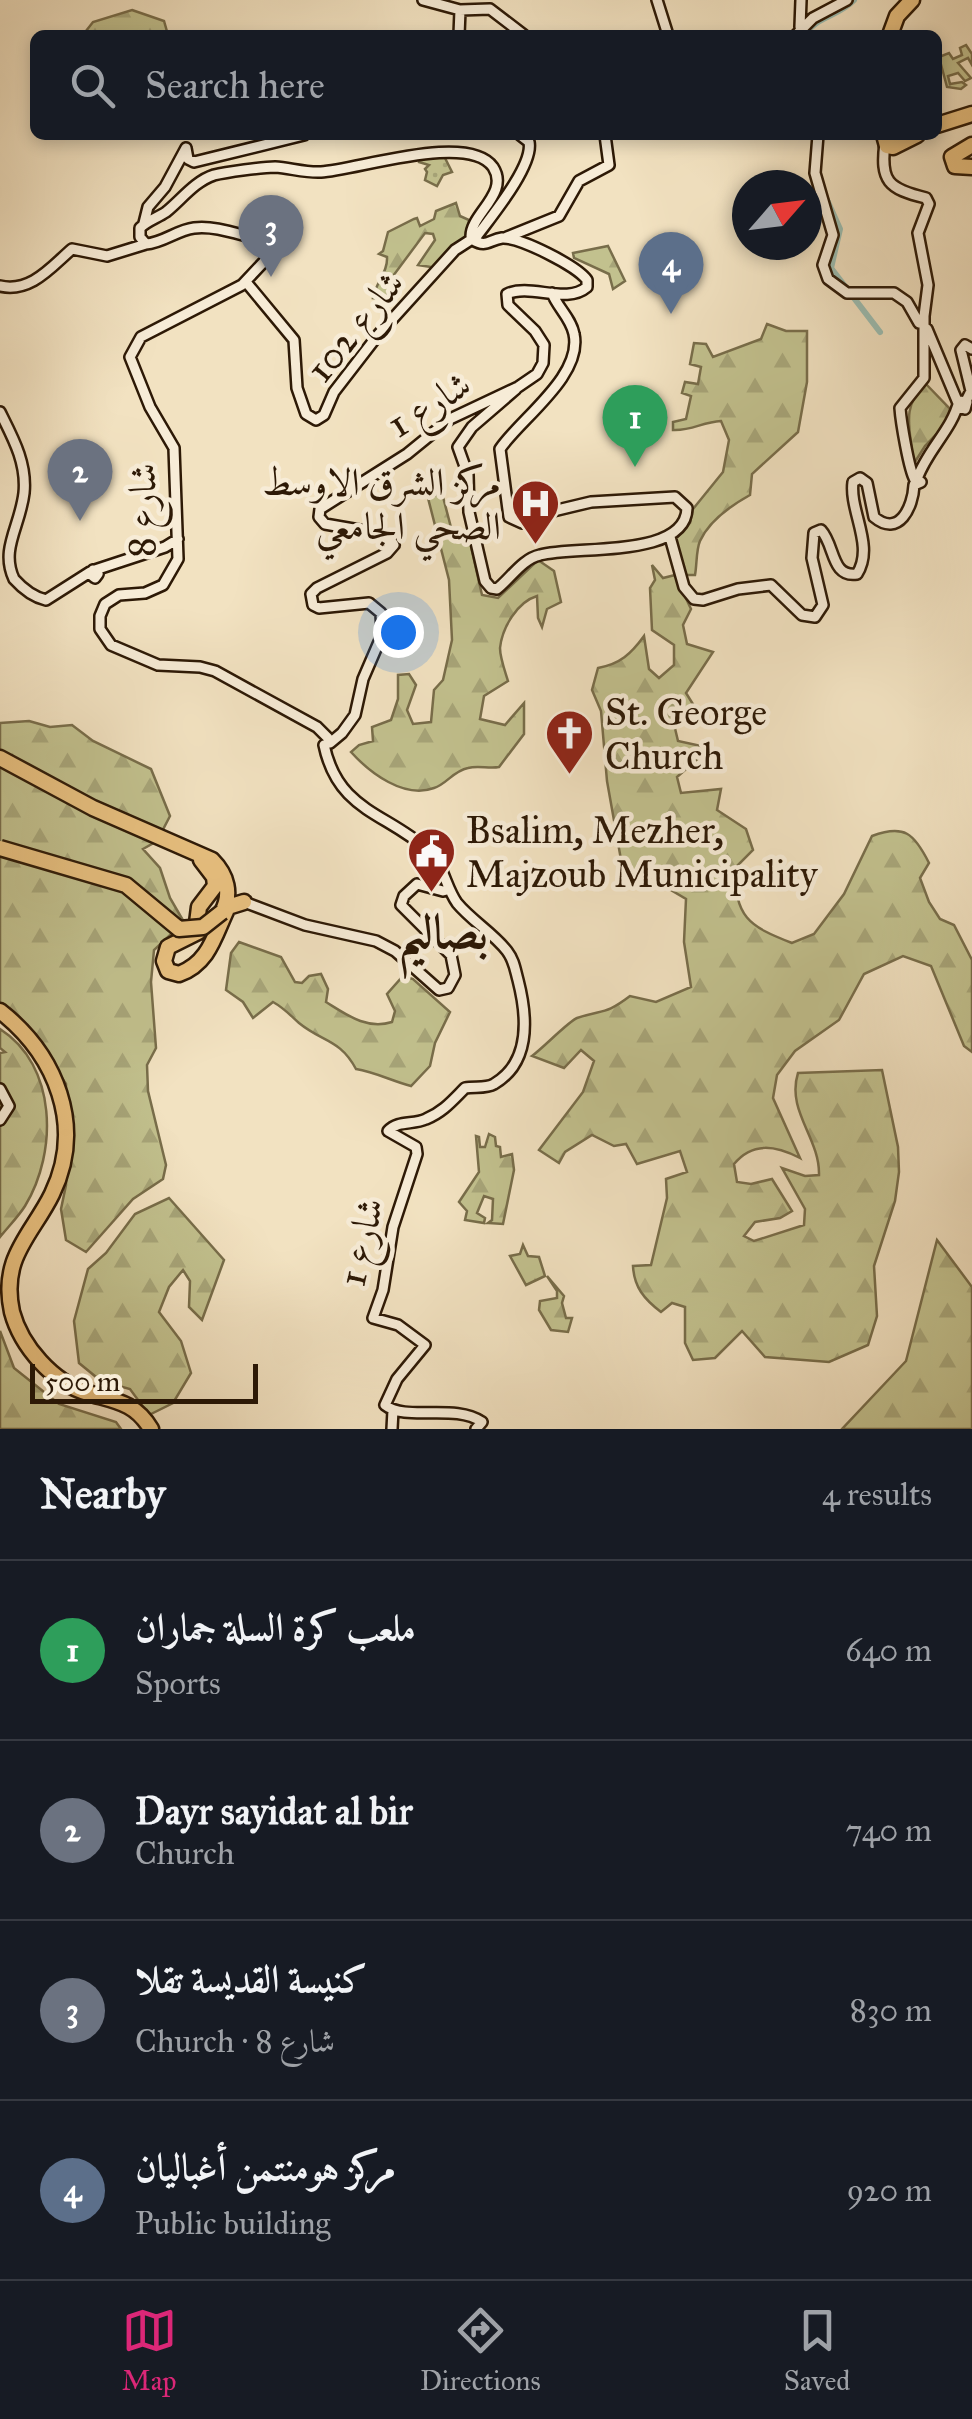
<!DOCTYPE html>
<html lang="en">
<head>
<meta charset="utf-8">
<style>
	body { margin:0; font-family:"IM FELL Great Primer",Amiri,serif; background:#242831; color:#f1f3f6 }
	.compass { position:absolute; left:732px; top:170px; width:90px; height:90px; border-radius:50%; background:#171b24; box-shadow:0 5px 15px #0003; rotate:62deg }
	.scale { position:absolute; left:30px; bottom:25px; width:228px; box-sizing:border-box; padding-left:10px; border:5px solid #2d1906; border-top:0; font-size:28px; line-height:35px; white-space:nowrap; color:#2d1906; -webkit-text-stroke:8px #f7ecd7; paint-order:stroke }
	.you { position:absolute; left:398px; top:632px; width:35px; height:35px; margin:-25px; border:8px solid #fff; border-radius:50%; background:#1a73e8; box-shadow:0 0 0 15px #1a73e833 }
	.badge { display:grid; place-items:center; width:65px; height:65px; border-radius:50%; background:#db2777; color:#fff; font-size:32px; font-weight:700 }
	.pin { position:absolute; translate:-50% -82px; filter:drop-shadow(0 2px 5px #0008) }
	.pin::after { content:''; position:absolute; top:52px; width:35px; height:30px; background:inherit; clip-path:polygon(0 0,100% 0,50% 100%) }
	.list { margin:0; padding:0; list-style:none }
	h2 { display:flex; justify-content:space-between; align-items:center; height:130px; margin:0; padding:0 40px; font-size:42px }
	h2 small { font-size:32px; font-weight:400; color:#9ea1a6 }
	.list li { display:grid; grid-template-columns:65px 1fr auto; gap:30px; align-items:center; box-sizing:border-box; height:180px; padding:0 40px; border-top:2px solid #363941 }
	.list b { display:block; font-size:38px; white-space:nowrap }
	.list p { margin:0; font-size:32px; white-space:nowrap; color:#9ea1a6 }
	.list em { font-size:32px; font-style:normal; color:#9ea1a6 }
	.icon { flex:none; width:55px; height:55px; fill:none; stroke:currentColor; stroke-width:2; stroke-linecap:round; stroke-linejoin:round }
	.map { position:relative; flex:none; width:972px; height:1429px; overflow:hidden }
	.search { position:absolute; background:#171b24; box-shadow:0 5px 15px #0003; left:30px; right:30px; top:30px; height:110px; display:flex; align-items:center; gap:25px; box-sizing:border-box; padding:0 35px; border-radius:15px; color:#9ea1a6; font-size:38px }
	.sheet { height:850px; background:#171b24 }
	nav { display:flex; justify-content:space-around; align-items:center; box-sizing:border-box; height:140px; border-top:2px solid #363941; background:#171b24; font-size:28px; color:#9ea1a6 }
	nav a { display:grid; justify-items:center; gap:5px }
	nav .on { color:#db2777 }
	.map>svg:first-child { display:block }
</style>
</head>
<body>
<div class="map">
<svg width="972" height="1429" viewBox="0 0 972 1429">
	<defs>
		<pattern id="grass-dots" width="8" height="8" patternUnits="userSpaceOnUse" patternTransform="scale(2.5)"><rect width="8" height="8" fill="#c2c18e"/><path d="M2 2h.1M6 6h.1" fill="none" stroke="#a7a579" stroke-width="1.8" stroke-linecap="round"/></pattern>
		<pattern id="forest-firs" width="22" height="20" patternUnits="userSpaceOnUse" patternTransform="scale(2.5)"><rect width="22" height="20" fill="#c2c18e"/><path d="M5 1l3.5 6h-7zM16 11l3.5 6h-7z" fill="#a7a579"/></pattern>
		<pattern id="park-tufts" width="24" height="20" patternUnits="userSpaceOnUse" patternTransform="scale(2.5)"><rect width="24" height="20" fill="#c2c18e"/><path d="M3 7l-1-3M5 7V3M7 7l1-3M15 17l-1-3M17 17v-4M19 17l1-3" fill="none" stroke="#a7a579"/></pattern>
	</defs>
	<rect width="100%" height="100%" fill="#f2e2c1"/>
	<filter id="stains"><feTurbulence type="fractalNoise" baseFrequency=".002" numOctaves="4"/><feColorMatrix values="0 0 0 0 .2 0 0 0 0 .09 0 0 0 0 .02 0 0 0 .5 -.17"/></filter>
	<radialGradient id="worn" r=".72"><stop offset=".6" stop-color="#630" stop-opacity="0"/><stop offset="1" stop-color="#630" stop-opacity=".3"/></radialGradient>
	<path fill="url(#grass-dots)" stroke="#786d4a" stroke-width="2.5" d="M444,156L452,172L443,175L437,186L425,180L427,172L425,169L429,165L419,162V159Z"/>
	<path fill="url(#forest-firs)" stroke="#786d4a" stroke-width="2.5" d="M132,10L164,21L168,35H87L86,31L93,22Z
		M456,203L460,216L469,220L467,236L437,268L418,265L435,240L433,234L425,233L393,276L386,299L373,298C376,282 388,272 387,257L379,254L383,251L388,232L414,219L417,218L420,226L434,219L436,211Z
		M608,246L625,281L613,289L609,274L574,258L573,253Z
		M767,324L786,331H807V382L798,432L752,474L750,495C732,505 709,521 700,541C696,550 697,565 695,575H685L675,540L690,523L693,509L723,472L729,440L721,421C702,422 692,431 673,430V422L686,419L691,396L682,393L685,382L698,384L701,367L690,364L694,343L706,344L713,357L761,339Z
		M925,383L950,409L948,422L925,446L913,465C912,430 899,411 925,383Z
		M442,493L454,539L469,538L482,595L498,598L538,560L554,571L561,602L547,609L542,627L538,618L537,596C517,602 502,628 500,648C500,658 505,671 508,681L484,696L480,719L505,725L524,703V734L499,767C489,769 478,765 468,768C453,771 447,784 434,788C404,799 370,773 351,752L359,745L373,741L372,727L391,720L398,699V675L409,674L416,685L407,710L413,724L431,722L434,690L443,680L452,640L449,580L428,498Z
		M652,565L663,578L675,575L691,609L683,625L687,644L713,652L686,693L696,709L673,720L678,741L710,748L677,777L681,793L721,789L717,810L746,829L753,850L735,868C735,917 748,926 792,943L814,934L844,894L872,836C904,824 914,833 929,863L920,878L929,902L940,919L954,925L972,960V1052L964,1046L931,966L903,956L864,974L839,1020L795,1051L777,1075L773,1098L800,1158C776,1146 753,1141 734,1164L737,1182L751,1184L772,1179L792,1211L780,1218L755,1222L744,1236L754,1241L804,1225L805,1209L782,1168L805,1176L819,1175C820,1138 786,1111 798,1073L882,1070L898,1147L899,1172L895,1201L874,1266L877,1316L868,1345L829,1362L765,1357L742,1331L715,1358L693,1360L685,1343V1307L672,1303L661,1312C644,1299 634,1287 633,1266L651,1265L667,1198L666,1179L687,1172L680,1151L637,1164L626,1144L614,1146L592,1135L565,1152L559,1163L539,1150L583,1092L594,1061L581,1050L564,1068L532,1056C543,1048 569,1021 577,1018C604,1009 605,1015 630,996L656,1002L691,987L684,942L686,899L669,889L637,885L623,871L607,781L601,711L592,690L598,668C620,664 631,654 644,636L649,669L659,678L674,665V645L652,630L650,588L655,580Z
		M29,721L50,727L72,725L93,741L151,769L170,816L157,841L143,849L160,868L170,898L184,922L154,950L151,982L156,1048L147,1065L148,1091L166,1165L163,1179L133,1199L86,1252L66,1240L61,1209L66,1185V1084L30,1031L0,1003V723Z
		M239,942L281,957L295,982L302,983L309,976L321,974L328,989L326,1002C347,1015 367,1030 392,1022L395,1011L387,994L403,976L413,979L450,1012L435,1043L430,1066L411,1086C392,1081 375,1072 356,1069C340,1039 322,1042 299,1023C290,1015 284,1008 273,1002L253,1018L243,1002L226,990L231,953Z
		M0,1029C57,1065 58,1152 25,1206C18,1217 8,1227 0,1237V1053L5,1052L0,1048Z
		M489,1134L495,1137L496,1146L500,1147L501,1157L512,1154L514,1170L503,1224L488,1223L492,1220L493,1199L484,1196L477,1213L485,1218L484,1223L465,1220L467,1211L459,1202L479,1172L476,1136L479,1137L480,1147H485Z
		M169,1198L224,1260L202,1320L189,1307L190,1281L183,1270L169,1287L159,1312L181,1341L191,1373L173,1403L149,1415L130,1389L101,1381L79,1363L74,1321L88,1269L106,1253L135,1214Z
		M937,1240L972,1287V1429H842L906,1361Z
		M523,1245L528,1256L539,1257L545,1276L526,1285L510,1256L520,1254Z
		M547,1276L564,1296L562,1303L566,1318H572L568,1332L551,1330L539,1310L540,1301L557,1298V1291Z
		M0,1331L14,1368L59,1404L116,1422L121,1429H0Z"/>
	<path fill="url(#park-tufts)" stroke="#786d4a" stroke-width="2.5" d="M966,45L972,54V65L968,58L958,63L971,78L965,81L958,73L948,76L950,84L962,82L966,85L961,89L947,87L939,57L949,53L953,59L962,55L960,48Z"/>
	<g fill="none" stroke-linecap="round" stroke-linejoin="round">
		<path stroke="#9bbeb3" stroke-width="6" d="M804,35C816,17 839,16 854,0
			M827,200L840,229L831,268L880,332"/>
		<defs>
			<path id="secondary" d="M423,0L460,10L490,9L524,35
				M657,0L668,35
				M800,27L801,0
				M459,35L460,10
				M796,35L813,18L847,0
				M818,135L815,173L833,235L823,265L828,279L847,293H894L907,302L919,323
				M885,143C880,181 888,189 926,198L929,204L918,233L928,285L924,316V378L900,408C901,422 909,470 915,480
				M186,148L188,159L194,162L304,135
				M144,223L148,207L165,187L186,148
				M477,236C491,217 534,165 529,142L520,135
				M507,237L559,216L579,181L609,165L605,135
				M246,282L294,340L297,388L306,414L316,420L324,415L334,392L378,335L455,250L472,239
				M0,286C31,293 51,267 72,249L107,256L146,244
				M927,329L958,403
				M516,389L472,427L458,447L468,475L469,512L485,581L491,588L497,589C511,578 522,559 540,555C576,545 686,559 687,508L675,497L591,502L545,513L522,523L509,517L500,449C520,419 583,376 574,334C571,318 557,307 552,293
				M966,401L971,391L961,350L965,345L972,349
				M0,412C13,438 27,463 24,493C20,527 0,549 14,579C23,589 33,597 46,600L90,572
				M917,479C927,450 952,430 959,401L967,402L965,409L958,407
				M670,537L684,587L694,599L703,600L738,589L771,585L802,615L815,617L823,605L812,558L814,533L821,530C835,545 831,578 857,574C875,546 849,511 853,482L860,478L867,483L874,517C899,538 913,507 914,485L921,482L917,479L915,483
				M93,570L98,574L95,578L90,574Z
				M95,570L165,547L178,539
				M328,738L317,727L215,671L200,667L158,665L111,645L100,629V616L105,604L119,595L145,593L163,585L178,559L174,448L150,407L130,357L141,337L242,285L275,250L268,241C244,237 218,225 194,228C177,230 163,243 146,244L140,237V228C147,221 157,218 166,212C181,200 195,181 214,175C226,172 263,167 275,167C290,168 306,173 321,172C357,170 468,132 493,167C510,193 471,214 471,236
				M330,743L342,733L355,715L363,679L382,635L381,613L369,603L319,608L313,605L311,594L317,588L387,553L394,545L388,535L325,524L319,517L320,509L407,454L450,419L518,387L537,374L543,363L544,345L535,331L508,305L507,294C531,283 566,305 587,287V280C577,266 520,237 502,238C489,240 486,248 473,240
				M324,745C338,811 385,812 428,850C444,865 445,886 457,903C472,921 493,933 507,951C514,960 515,969 518,980C527,1015 532,1062 494,1084C486,1089 474,1086 465,1088C452,1101 443,1112 426,1119C413,1125 398,1120 388,1131L416,1147L417,1154L393,1227L383,1290L373,1318L398,1325L425,1345L397,1379L385,1405C406,1422 455,1403 482,1422L476,1429
				M244,902L305,925L376,941L395,951L439,990L448,988L455,975L451,955L401,905L404,896L417,884L443,891L447,890
				M0,1089L9,1106L0,1120
				M392,1429L393,1410"/>
			<path id="highway" d="M890,35L897,16L912,0
				M937,125L972,114
				M884,135L887,146L893,147L917,135
				M972,145L952,157L955,166L972,167
				M0,758L93,808L212,860C227,875 232,894 222,912
				M197,923L199,907L215,886L214,877L201,860
				M198,932L168,947L164,961L168,971L179,974C210,963 215,933 228,907L244,902
				M0,1011C56,1055 85,1126 52,1194C32,1235 0,1257 12,1312C21,1346 53,1383 88,1393C115,1401 135,1402 151,1429"/>
		</defs>
		<use href="#secondary" stroke="#2d1906" stroke-width="14"/>
		<use href="#highway" stroke="#2d1906" stroke-width="19"/>
		<use href="#secondary" stroke="#f7ecd7" stroke-width="9"/>
		<use href="#highway" stroke="#e9c180" stroke-width="14"/>
		<defs>
			<path id="highway-bridge" d="M0,848L126,885L179,929L203,927L222,912"/>
		</defs>
		<use href="#highway-bridge" stroke="#2d1906" stroke-width="19" stroke-linecap="butt"/>
		<use href="#highway-bridge" stroke="#e9c180" stroke-width="14"/>
	</g>
	<defs>
		<symbol id="hospital-pin" viewBox="-11 -11 22 30"><path d="M0 17L-7.5 6A9.5 9.5 0 1 1 7.5 6Z" fill="#8f2418" stroke="#f7ecd7"/><path d="M-5-5h3v3.5h4V-5h3V5h-3V1.5h-4V5h-3Z" fill="#fff"/></symbol>
		<symbol id="church-pin" viewBox="-11 -11 22 30"><path d="M0 17L-7.5 6A9.5 9.5 0 1 1 7.5 6Z" fill="#8f2418" stroke="#f7ecd7"/><path d="M-1.2-6h2.4v3.5h3.3v2.4h-3.3V6h-2.4V-.1h-3.3v-2.4h3.3Z" fill="#fff"/></symbol>
		<symbol id="civic-pin" viewBox="-11 -11 22 30"><path d="M0 17L-7.5 6A9.5 9.5 0 1 1 7.5 6Z" fill="#8f2418" stroke="#f7ecd7"/><path d="M-.6-6.5H3V-4.5H.6V-3L4-1V1h2V6H-6V1h2V-1L-.6-3ZM-1.2 2.5V6h2.4V2.5Z" fill="#fff"/></symbol>
	</defs>
	<g fill-rule="evenodd">
		<use href="#hospital-pin" x="508" y="476" width="55" height="75"/>
		<use href="#church-pin" x="542" y="706" width="55" height="75"/>
		<use href="#civic-pin" x="404" y="824" width="55" height="75"/>
	</g>
	<g text-anchor="middle" dominant-baseline="central" stroke-width="9" stroke-linejoin="round" paint-order="stroke">
		<g font-size="38" fill="#2d1906" stroke="#f7ecd7">
			<text transform="translate(355 326) rotate(-51)">شارع 102</text>
			<text transform="translate(429 404) rotate(-32)">شارع 1</text>
			<text transform="translate(142 510) rotate(-89)">شارع 8</text>
			<text transform="translate(361 1242) rotate(-77)">شارع 1</text>
		</g>
		<g font-size="38" fill="#2d1906" stroke="#f7ecd7" text-anchor="start">
			<text x="501" y="482" text-anchor="end">مركز الشرق الاوسط<tspan x="501" dy="44">الصحي الجامعي</tspan></text>
			<text x="605" y="712">St. George<tspan x="605" dy="44">Church</tspan></text>
			<text x="466" y="830">Bsalim, Mezher,<tspan x="466" dy="44">Majzoub Municipality</tspan></text>
		</g>
		<g font-size="48" font-weight="bold" fill="#2d1906" stroke="#f7ecd7">
			<text x="443" y="931">بصاليم</text>
		</g>
	</g>
	<rect width="100%" height="100%" filter="url(#stains)"/>
	<rect width="100%" height="100%" fill="url(#worn)"/>
</svg>
<svg class="compass" viewBox="-18 -18 36 36"><path d="M0-13l5 13h-10z" fill="#e53935"/><path d="M0 13l5-13h-10z" fill="#9ea1a6"/></svg>
<div class="scale">500 m</div>
<div class="you"></div>
<div class="pin badge" style="left:635px;top:467px;background:#2e9e5b">1</div>
<div class="pin badge" style="left:80px;top:521px;background:#6b7280">2</div>
<div class="pin badge" style="left:271px;top:277px;background:#6b7280">3</div>
<div class="pin badge" style="left:671px;top:314px;background:#5c6f8a">4</div>
<div class="search"><svg class="icon" aria-label="search" viewBox="0 0 24 24"><circle cx="10" cy="10" r="6"/><path d="M15 15l6 6"/></svg>Search here</div>
</div>
<section class="sheet">
<h2>Nearby<small>4 results</small></h2>
<ul class="list">
<li><span class="badge" style="background:#2e9e5b">1</span><div><b>ملعب كرة السلة جماران</b><p>Sports</p></div><em>640 m</em></li>
<li><span class="badge" style="background:#6b7280">2</span><div><b>Dayr sayidat al bir</b><p>Church</p></div><em>740 m</em></li>
<li><span class="badge" style="background:#6b7280">3</span><div><b>كنيسة القديسة تقلا</b><p>Church · شارع 8</p></div><em>830 m</em></li>
<li><span class="badge" style="background:#5c6f8a">4</span><div><b>مركز هومنتمن أغباليان</b><p>Public building</p></div><em>920 m</em></li>
</ul>
</section>
<nav>
<a class="on"><svg class="icon" aria-label="map" viewBox="0 0 24 24"><path d="M3 6l6-2 6 2 6-2v14l-6 2-6-2-6 2zM9 4v14M15 6v14"/></svg>Map</a>
<a><svg class="icon" aria-label="directions" viewBox="0 0 24 24"><path d="M12 3l9 9-9 9-9-9zM9 14v-3h6M13 9l2 2-2 2"/></svg>Directions</a>
<a><svg class="icon" aria-label="saved" viewBox="0 0 24 24"><path d="M7 4h10v16l-5-4-5 4z"/></svg>Saved</a>
</nav>
</body>
</html>
